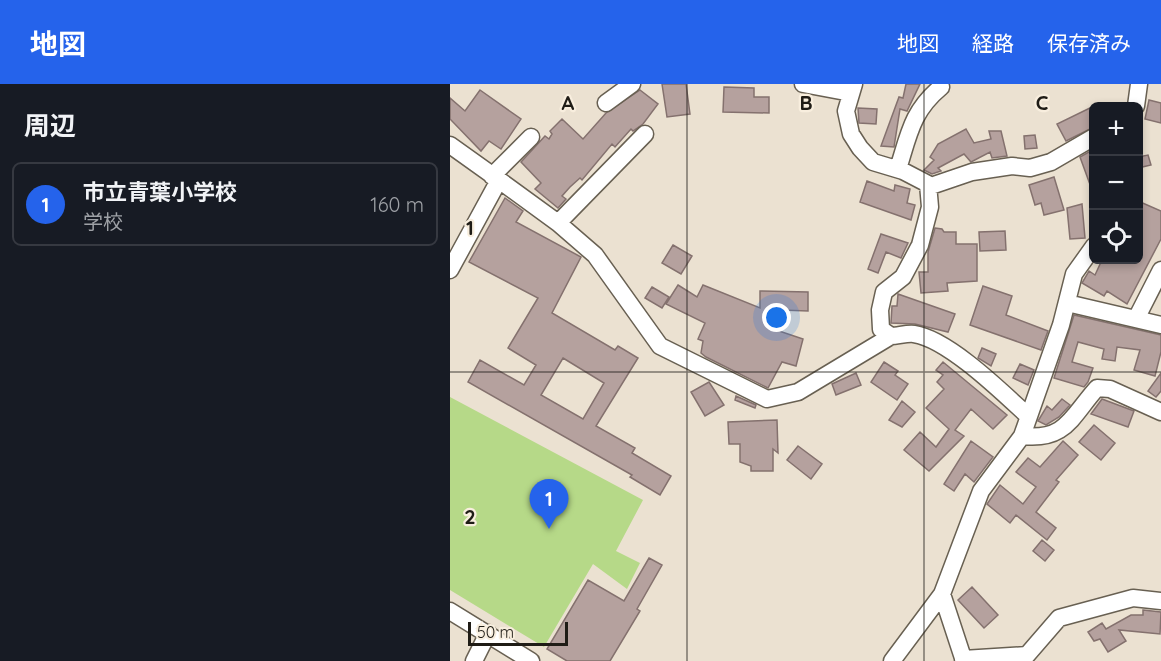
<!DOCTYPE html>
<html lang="ja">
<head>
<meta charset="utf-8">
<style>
	body { margin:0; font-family:Quicksand,"Noto Sans JP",sans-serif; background:#20242c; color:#f1f3f6 }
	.controls { position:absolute; right:18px; top:18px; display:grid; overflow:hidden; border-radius:9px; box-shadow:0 3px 9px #0003 }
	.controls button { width:54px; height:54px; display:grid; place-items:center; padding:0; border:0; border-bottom:2px solid #363941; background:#171b24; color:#f1f3f6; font:30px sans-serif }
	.scale { position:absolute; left:18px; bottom:15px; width:100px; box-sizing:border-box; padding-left:6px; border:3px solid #1f1c16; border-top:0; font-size:16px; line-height:21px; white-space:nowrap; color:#1f1c16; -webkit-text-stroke:4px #f8eede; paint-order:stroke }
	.you { position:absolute; left:327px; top:234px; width:21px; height:21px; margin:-15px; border:4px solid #fff; border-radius:50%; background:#1a73e8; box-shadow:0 0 0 9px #1a73e833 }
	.badge { display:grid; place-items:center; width:39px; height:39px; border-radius:50%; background:#2563eb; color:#fff; font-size:20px; font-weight:700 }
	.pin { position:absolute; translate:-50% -50px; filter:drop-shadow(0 2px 3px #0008) }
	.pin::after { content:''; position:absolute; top:32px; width:21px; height:18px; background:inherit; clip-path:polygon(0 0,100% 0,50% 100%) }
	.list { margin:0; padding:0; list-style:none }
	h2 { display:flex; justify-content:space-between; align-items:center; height:78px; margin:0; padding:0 24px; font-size:26px }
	h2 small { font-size:20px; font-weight:400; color:#9ea1a6 }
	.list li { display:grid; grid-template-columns:39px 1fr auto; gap:18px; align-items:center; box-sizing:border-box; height:84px; margin:0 12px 12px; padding:0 12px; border:2px solid #363941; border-radius:9px }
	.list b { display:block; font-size:22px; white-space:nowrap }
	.list p { margin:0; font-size:20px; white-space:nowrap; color:#9ea1a6 }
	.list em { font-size:20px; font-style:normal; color:#9ea1a6 }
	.icon { flex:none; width:33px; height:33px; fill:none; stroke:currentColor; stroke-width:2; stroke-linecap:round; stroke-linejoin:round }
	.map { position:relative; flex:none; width:711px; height:577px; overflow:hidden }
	header { display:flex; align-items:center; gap:36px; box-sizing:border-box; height:84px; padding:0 30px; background:#2563eb; color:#fff }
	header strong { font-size:28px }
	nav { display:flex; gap:33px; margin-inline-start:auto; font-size:21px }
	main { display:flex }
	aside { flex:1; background:#171b24 }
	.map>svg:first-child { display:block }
</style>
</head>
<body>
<header>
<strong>地図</strong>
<nav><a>地図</a><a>経路</a><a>保存済み</a></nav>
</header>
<main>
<aside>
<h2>周辺<small></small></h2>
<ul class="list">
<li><span class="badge">1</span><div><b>市立青葉小学校</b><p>学校</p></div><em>160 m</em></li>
</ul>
</aside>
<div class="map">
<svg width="711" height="577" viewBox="0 0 711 577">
	<rect width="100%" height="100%" fill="#ebe1d1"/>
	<path fill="#b6d988" d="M0,313L193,416L166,467L190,479L177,505L143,480L94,563L0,506Z"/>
	<path fill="#b5a19e" stroke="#84716e" stroke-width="1.5" fill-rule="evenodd" d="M212,0H236L240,30L217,33Z
		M456,0H470L457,27L450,25L444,63L431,62L449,13L453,14Z
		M274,3L304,4V13H319V29L273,28Z
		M30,6L71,35L51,65L39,57L31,67L0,35V14L15,27Z
		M190,6L208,20L193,40L183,47L181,45L165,63L162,60L132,96L130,94L120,103L112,112L116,115L108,124L85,105L91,99L71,78L95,52L99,55L102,50L100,47L112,35L133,55L156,29Z
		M699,16L711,19V39L695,35Z
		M644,22V43L616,57L607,40Z
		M408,24L427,25L426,40L409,39Z
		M516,45L524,59L541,55L539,47H551L557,72L542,74L540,68L521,78L514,70L488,84L491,87L482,90L474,86L484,76L480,73L488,60Z
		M585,51L587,64L575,65L574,52Z
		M644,65V105L642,106L630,73Z
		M698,71L701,81L688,84V73Z
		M604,93L614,126L594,131L591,119L585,121L579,101Z
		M417,97L444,107L445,101L460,105L457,119L465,121L461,136L410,118Z
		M55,114L73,127L66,138L131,173L102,229L165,266L168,262L188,274L146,342L185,364L182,369L221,392L210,411L180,393L182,391L18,298L30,276L74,301L86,281L58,264L88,214L19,178ZM113,274L154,299L133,335L91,311Z
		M688,117L711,127V155L677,220L657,207L654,212L632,199L639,187L645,191L652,176H688Z
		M632,120L635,154L620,155L617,124Z
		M485,144L492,145L494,148H506V160H527V197L497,199L498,207L471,209L469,188H478V168Z
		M555,147L556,166L530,167L529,148Z
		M431,150L458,159L451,174L436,168L428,189L418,185Z
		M223,161L242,172L231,190L212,179Z
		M228,201L247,213L253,201L310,224V207L358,208V227L331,226L326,246L353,255L346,282L332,278L318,304L256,273L251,269L253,257L248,255L255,239L216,220Z
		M533,202L562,212L556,231L598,247L591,266L520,241Z
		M202,203L219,213L212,224L195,214Z
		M448,210L505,230L498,248L465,240L441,239L442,222H447Z
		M624,231L711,251V268L705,292L684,286L690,266L667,263L665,277L652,275L654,265L628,258L622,278L643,284L638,298L634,303L604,294Z
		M532,264L546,270L541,282L528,274Z
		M434,278L448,287L445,291L458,300L447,316L421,298Z
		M493,278L557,331L543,345L521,325L505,346L514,352L479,387L454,366L470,348L486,363L499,345L476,324L494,305L487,298L493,291L486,286Z
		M570,280L584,286L578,301L563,294Z
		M406,289L411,301L386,311L382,300Z
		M711,289V307L706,313L698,307Z
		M259,298L274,321L255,332L241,308Z
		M286,312L306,321L305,324L285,316Z
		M612,315L620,321L609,333L596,341L588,337L597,322L602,326Z
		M652,315L684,327L678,343L641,330Z
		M452,317L465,328L452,343L439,336Z
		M327,336L328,369L323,365V387H301V382L290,378V360H279L278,338Z
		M644,341L665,359L651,376L629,358Z
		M521,357L543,373L524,398L515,390L504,407L494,400Z
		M613,357L628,371L606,396L609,398L586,428L606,444L597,456L566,431L560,439L537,420L550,401L573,420L586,403L566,388L578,374L590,383Z
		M348,362L372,380L361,395L337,376Z
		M592,456L604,466L595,477L583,467Z
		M199,474L212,481L187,525L190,527L160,577H117L97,565L138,496L174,517Z
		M522,503L548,531L534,544L508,516Z
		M693,526L711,528L710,550L669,546L676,557L658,568L650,555L644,557L638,548L652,539L656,545L681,531H693Z"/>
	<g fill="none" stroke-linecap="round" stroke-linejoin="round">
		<defs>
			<path id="minor" d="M353,0L401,9
				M404,0L396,27L401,50L410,64L423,78L453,87L478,100L480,123L470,161L453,193L434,208L430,226L431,245L441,252C448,252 457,249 464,250C498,255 552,308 577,331
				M156,19L182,0
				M686,22L689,0
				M0,61L49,96L0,186
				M448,85C459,50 462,27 491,3
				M42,92L81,53
				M49,96L108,139L145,171L210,262L317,315L348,308L441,252
				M478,103L522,88L562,82L580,84L601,78L644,53
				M108,139L195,50
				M617,219L711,241
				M686,235L711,186
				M572,352C616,357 621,333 647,304L660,305L711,328
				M492,510L514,577
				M0,527L81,577
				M513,575L577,571L609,534L683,514L711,517
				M24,577L38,549
				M442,577L492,510L531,407L572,352L611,241L624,190L644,162"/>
		</defs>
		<use href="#minor" stroke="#686052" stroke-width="19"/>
		<use href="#minor" stroke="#fff" stroke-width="16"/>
	</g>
	<path fill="none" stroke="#1f1c16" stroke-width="1.5" stroke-opacity="0.55" d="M237,0V577M474,0V577M0,288H711"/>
	<g font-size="20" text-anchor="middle" font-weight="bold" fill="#1f1c16" stroke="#f8eede" stroke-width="4.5" stroke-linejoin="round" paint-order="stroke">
		<text x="118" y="26">A</text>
		<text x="356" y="26">B</text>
		<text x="592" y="26">C</text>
		<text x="20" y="151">1</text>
		<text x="20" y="440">2</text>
	</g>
</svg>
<div class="controls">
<button>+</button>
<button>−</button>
<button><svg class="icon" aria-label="locate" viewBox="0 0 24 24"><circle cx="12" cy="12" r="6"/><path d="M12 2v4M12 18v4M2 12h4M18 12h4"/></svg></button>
</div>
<div class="scale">50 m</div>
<div class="you"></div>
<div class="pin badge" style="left:99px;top:445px">1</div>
</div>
</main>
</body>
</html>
